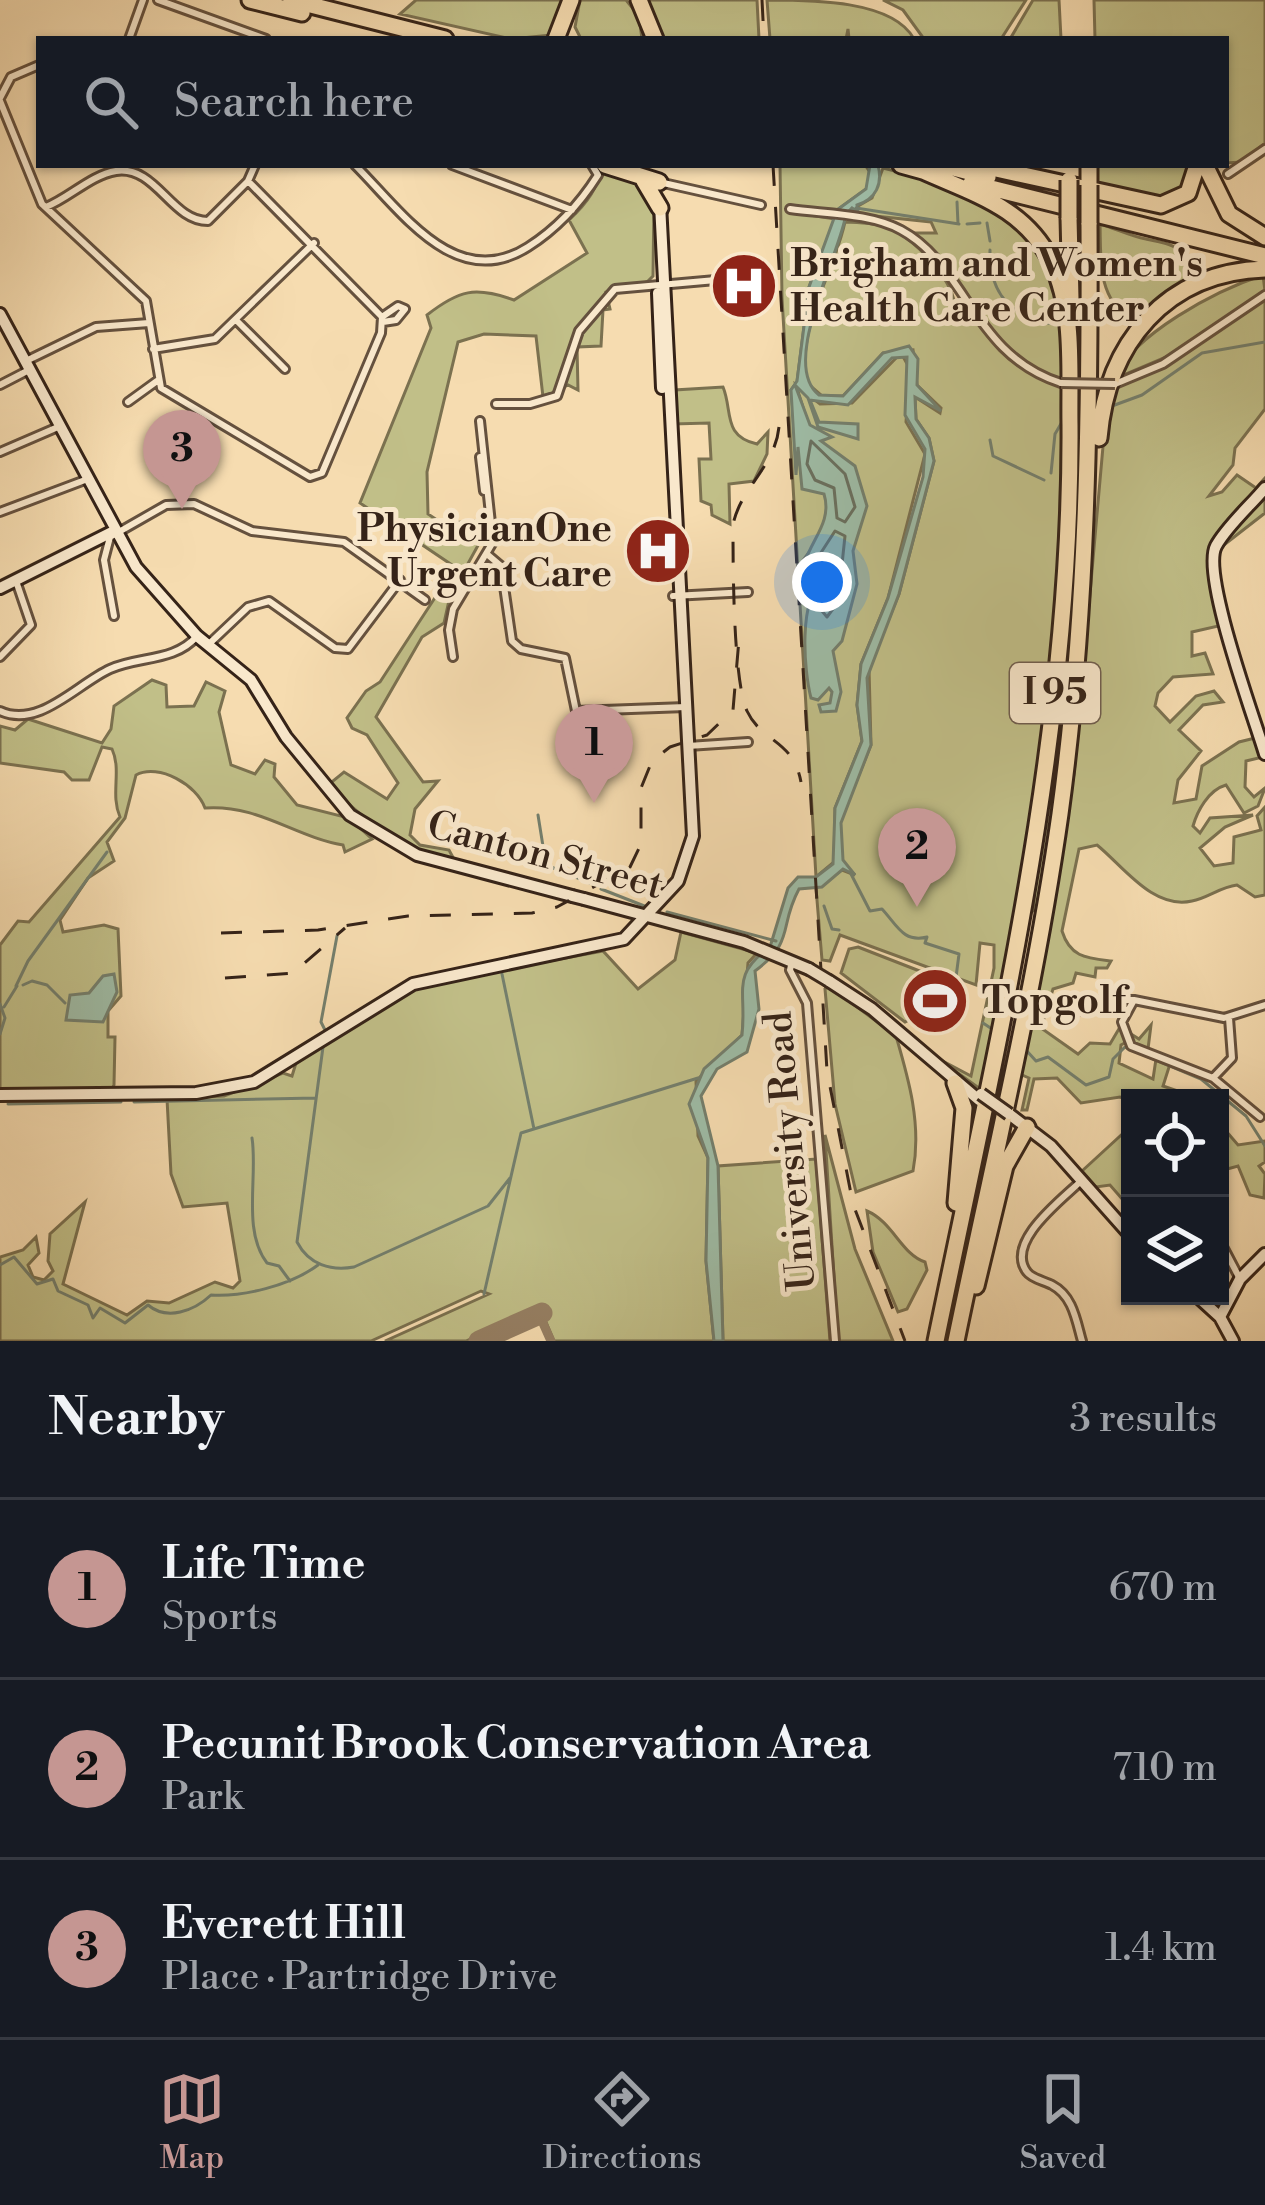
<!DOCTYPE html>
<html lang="en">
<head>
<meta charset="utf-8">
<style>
	body { margin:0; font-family:"Libre Bodoni",serif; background:#242831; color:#f1f3f6 }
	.controls { position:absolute; right:36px; bottom:36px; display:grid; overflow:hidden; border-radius:0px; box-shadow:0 3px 9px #0004 }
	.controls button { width:108px; height:108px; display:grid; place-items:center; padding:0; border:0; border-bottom:3px solid #363941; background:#171b24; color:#f1f3f6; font:60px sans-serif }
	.you { position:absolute; left:822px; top:582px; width:42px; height:42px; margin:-30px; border:9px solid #fff; border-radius:50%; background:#1a73e8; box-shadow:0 0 0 18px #1a73e833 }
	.badge { display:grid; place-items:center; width:78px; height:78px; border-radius:50%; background:#c59692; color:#111; font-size:39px; font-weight:700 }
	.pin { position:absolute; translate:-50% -99px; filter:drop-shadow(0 3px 6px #0008) }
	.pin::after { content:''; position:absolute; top:63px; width:42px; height:36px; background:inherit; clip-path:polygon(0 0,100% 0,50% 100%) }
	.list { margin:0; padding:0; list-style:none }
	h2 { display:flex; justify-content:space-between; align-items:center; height:156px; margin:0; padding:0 48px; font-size:51px }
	h2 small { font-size:39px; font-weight:400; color:#9ea1a6 }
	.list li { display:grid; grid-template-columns:78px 1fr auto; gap:36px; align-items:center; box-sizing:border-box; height:180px; padding:0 48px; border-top:3px solid #363941 }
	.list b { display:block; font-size:45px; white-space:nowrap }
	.list p { margin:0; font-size:39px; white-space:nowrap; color:#9ea1a6 }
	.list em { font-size:39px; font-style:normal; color:#9ea1a6 }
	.icon { flex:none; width:66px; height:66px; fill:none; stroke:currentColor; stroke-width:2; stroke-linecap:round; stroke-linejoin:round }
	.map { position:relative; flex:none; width:1265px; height:1341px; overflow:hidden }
	.search { position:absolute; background:#171b24; box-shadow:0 3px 9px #0004; left:36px; right:36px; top:36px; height:132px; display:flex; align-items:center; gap:30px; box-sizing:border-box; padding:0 42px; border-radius:0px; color:#9ea1a6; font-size:45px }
	.sheet { height:696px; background:#171b24 }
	nav { display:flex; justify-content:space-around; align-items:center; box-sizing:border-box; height:168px; border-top:3px solid #363941; background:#171b24; font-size:33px; color:#9ea1a6 }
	nav a { display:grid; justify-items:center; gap:6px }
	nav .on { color:#c59692 }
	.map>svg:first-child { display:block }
</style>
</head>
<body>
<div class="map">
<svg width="1265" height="1341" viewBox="0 0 1265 1341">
	<rect width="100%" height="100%" fill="#f6dcb0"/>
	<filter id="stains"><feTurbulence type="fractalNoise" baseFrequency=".00167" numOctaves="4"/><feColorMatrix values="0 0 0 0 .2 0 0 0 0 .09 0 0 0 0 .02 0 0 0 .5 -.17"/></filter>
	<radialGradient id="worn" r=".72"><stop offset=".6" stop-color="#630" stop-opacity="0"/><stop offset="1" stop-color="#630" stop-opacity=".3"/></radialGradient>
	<path fill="#c1bf88" stroke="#7b7150" stroke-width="3" fill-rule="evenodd" d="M416,0H565L552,35L511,39L400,14Z
		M580,0H626L639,16L642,39H581L575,27Z
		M644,0H757L759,39H660Z
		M767,0C812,0 893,0 914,39H849L848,29L846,39H770Z
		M883,0H1026L1001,39H924L903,10Z
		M1033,0H1059L1061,39H1010Z
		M1094,0H1265V143L1242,162L1226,163V39H1095Z
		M597,165L647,185L654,200L653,276L647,282L606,292L610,309L603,310L601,346L577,347L578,390L568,385L543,397L536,336L484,334L458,342L427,472L428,514L443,524L480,520L486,531L450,596L444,623L422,637L376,717L423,782L438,781L415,809L410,835L420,845L449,850L455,861C401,851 366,821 328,785L344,772L387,799L398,783L367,735L352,728L347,718L366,691L380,682L455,567L360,503L431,328L427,315C459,290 475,286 514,300L587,253L569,220C583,207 604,185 597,165Z
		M780,165H865L872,175L866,189L837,210L789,206L790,212L835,219L809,287L797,382L791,390L793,412L806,417L796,385L820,404L852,403L901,353L910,369L906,422L925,454L888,598L861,664L857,705L862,741L835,808L834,862L816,877L782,298ZM827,528L852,574L809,669L811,600L823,582L807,586L801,563Z
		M1091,165H1195L1194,179L1169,203L1090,186Z
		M883,168C958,186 1039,214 1060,297C1067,323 1064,355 1066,381C989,360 968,280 914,233H936L931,222L846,213L872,198Z
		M1072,214L1085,217L1088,419L1070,709L1038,910L1033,911L1075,409Z
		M845,222C859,222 880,224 891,229C916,239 957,284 955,311L959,303L1006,355L1063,388L1057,625L1031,838L983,1091L937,1058L971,1076L994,968V945L980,943L976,985L840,935L830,961L822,960L816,888L842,870L855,875L839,861L837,829L871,745L869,668L899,594L934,461L929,438L916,419L915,397L940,413L941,408L917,385L913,350L883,353L843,396H822L807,383C796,327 834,274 845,222Z
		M1100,224C1114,228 1133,237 1146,239C1176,245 1185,246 1191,279L1129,318C1097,296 1101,259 1100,224Z
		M1263,275L1265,291L1171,355L1112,380C1135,333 1215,291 1263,275Z
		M1265,299V409L1235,448L1233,465L1209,496L1222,492L1237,475L1256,488L1265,478V513L1211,555L1210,583L1223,625L1192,632V656L1205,653L1213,674L1173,677L1158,693L1155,706L1170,722L1196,696L1214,691L1223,702L1203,705L1179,730L1201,751L1178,780L1174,803L1196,799L1202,766L1239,742L1255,738L1263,757L1246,761L1245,787L1254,797L1265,788L1258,806L1244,813L1226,785C1208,790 1197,812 1193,826L1200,833L1210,818L1253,815L1225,827L1200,848L1214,866L1233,863L1234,837L1261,830L1257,816L1265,807V895L1255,897L1237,885C1220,887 1208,898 1192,901C1153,910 1123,866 1097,845L1079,849L1062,931C1070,957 1086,958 1111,961L1107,968H1096L1095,977L1076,973L1073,983L1053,989L1041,1028L1078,1054L1090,1043L1110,1044L1120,1027L1139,1039L1151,1025L1148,1049L1129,1041L1121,1045L1119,1063L1153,1079L1156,1059L1170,1064L1163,1086L1198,1098H1130V1102L1120,1097L1081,1103L1057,1078L1034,1079L1027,1110H1022L1029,1078L1020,1074L1074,774L1108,390L1168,364Z
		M723,387C733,411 722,436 757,444L768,432L767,454L754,481L729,484L730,524L712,515L711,505L701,501L699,459H711L709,423L673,424L675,390Z
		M152,680L166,685L167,707L194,706L206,682L225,691L219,712L231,765L255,774L265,760L275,764L274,777L297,805L349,818L372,839L345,852L343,845C295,837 258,804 205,808C197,785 159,763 136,775L125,818L107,842L114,861L88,878L60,920L63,932L104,925L118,929L121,996L108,1011V1037H115L114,1085L111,1091L0,1090V945L18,921L29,922L120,817C110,794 122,771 112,749L102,747L89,780H72L64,772L0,763V726L15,730L28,719L102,743L111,729L114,706Z
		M681,932L757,953L748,963L742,1035L696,1081L698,1136L708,1158L706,1261L714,1341H554L540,1308L466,1341H385L489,1294L481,1291L371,1341H0V1257L23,1250L36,1237L39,1253L28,1265L33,1277L44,1280L53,1271L48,1261L50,1234L85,1202L63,1284L127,1315L147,1301L169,1303L215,1282L233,1288L240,1281L227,1203L183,1207L171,1174L167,1099L224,1096L283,1073L292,1076L296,1063L388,1001L425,984L603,951L638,989L675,960Z
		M858,947L935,977C930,995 923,1015 905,1022L841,973L849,949Z
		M829,986L896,1036C908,1077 922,1124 913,1171L856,1192L835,1104L825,989Z
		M1220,1124L1238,1145L1265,1141V1162L1259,1166L1265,1174L1264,1198L1250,1195L1238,1166L1220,1171Z
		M1130,1127L1125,1182L1130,1197L1123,1200L1110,1185L1096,1187L1082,1171Z
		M825,1135L855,1249L893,1341H838Z
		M816,1159L830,1341H723L718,1166Z
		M867,1211C893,1222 901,1254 925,1262L927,1270L907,1309L898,1312L873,1252Z"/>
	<path fill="#9ebca6" stroke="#747f6d" stroke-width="3" d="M870,165H878C883,184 876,199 857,205L858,212L852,208L846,214C840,255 779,364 819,395L843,396L883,353L909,346L918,359L917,385L941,411L915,397L916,419L929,438L934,461L899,594L867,678L871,745L841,823L843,860L855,875L843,869L822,887L799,889C778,928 796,940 755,971L759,1009L747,1052L717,1069L701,1096L718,1166L723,1341H714L706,1261L708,1158L689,1104L704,1069L742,1035C747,991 730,975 770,947L788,888L798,877H816L833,864L835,808L862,741L857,705L861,664L888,598L923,477L925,449L905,415L907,357L892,358L848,405L810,400L819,422L858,424V439L818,427L808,398L795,385L810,425L832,437L821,441L855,466L867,506L853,551L857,584L842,641L833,651L841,692L836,711L821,712L819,705L830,703L832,692L829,688L818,700L811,698C804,671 798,599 823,581L804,586C796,549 835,530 824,494L802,489L798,447L796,475L791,390L797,381L809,287L837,210L866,189Z
		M114,974L117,992L103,1022L66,1020L70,995L89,993L103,976Z"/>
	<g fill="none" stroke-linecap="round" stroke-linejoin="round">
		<path stroke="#6a705f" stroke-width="3" d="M811,441L845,474L855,507L845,522L837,518L834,488L815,480L807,464Z
			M835,531L845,536L838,602L827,617L822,611L826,584L813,565Z"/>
		<path stroke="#747f6d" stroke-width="3" d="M957,202L958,224
			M856,208L959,224
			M987,223L990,241
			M967,224L980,223
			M990,250C989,293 1011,318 1054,324V299
			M1112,406L1142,395L1202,353L1265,342
			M990,440L993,456L1044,480
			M1051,473L1055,434L1062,422
			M538,815L546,865L595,885
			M851,874L870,911L882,909C897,925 903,943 927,937L925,943L959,954L955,985
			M601,889L647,907
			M824,906L832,929L839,930
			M667,912L776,941
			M502,974L534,1129
			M23,985L32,981L47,985L65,1003
			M16,986L28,961L107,852
			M0,1004L5,1018L0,1034
			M4,1007L17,986
			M983,1023L992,1029
			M325,1030L321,1022L337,936
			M323,1047L297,1242C309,1265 331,1271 354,1267L488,1206L510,1178
			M1026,1050L1036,1061L1048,1057L1086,1085L1109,1077L1113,1059L1125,1047L1201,1079L1246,1116L1265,1146
			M134,1102L316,1098
			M8,1104L121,1102
			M252,1138C258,1176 242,1231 267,1263L279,1266L290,1281
			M0,1265L14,1257L37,1284L53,1279L58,1291L88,1305L93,1318L100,1308L125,1323L148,1305C167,1321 194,1311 211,1295C242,1297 290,1286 318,1265
			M484,1294L521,1133L698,1078"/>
		<path stroke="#968064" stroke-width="9" d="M529,1319L542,1321L551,1341"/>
		<path stroke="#968064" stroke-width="21" d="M479,1341L542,1313"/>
		<defs>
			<path id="street" d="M158,0L266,39
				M129,39L143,0
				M0,98L11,77L39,65
				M0,101L42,204L146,301L161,388L310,477L322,473L381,333L382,317
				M355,165C402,212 456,293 528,247C558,228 579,205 598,175L592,165
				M452,165L572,210
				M1228,174L1265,149
				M248,181L382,317
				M659,182L761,205
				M46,207C69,198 91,175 116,171C156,165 171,221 208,221L248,181L255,165
				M790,209C825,214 870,213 901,230C966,265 973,355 1061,383
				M382,317L398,306L405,309L396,320L383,322
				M237,321L285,369
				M153,349L215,339L314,243
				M28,360L96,327L149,323
				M1115,384L1163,364L1265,295
				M0,385L29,370
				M128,402L157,381
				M496,404H530L557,396L579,331L615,289L727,279
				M0,452L58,427
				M480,457L484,491
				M0,512L85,480
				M488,555L501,566L512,641L521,649L565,658L576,711L686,707
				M673,596L748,592
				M114,616L104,560L110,537L166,505L194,504L252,531L344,542L425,600
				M210,643L248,607L269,601L335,648L348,649L400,580
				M0,657L31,625L16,581
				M453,657L449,630L453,609L493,542L480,421
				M0,711C39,729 77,684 110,669C138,656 175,662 197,636
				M688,746L748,742
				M792,961L790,970L807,1003L835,1341
				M1070,1015L1101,1000H1134
				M1213,1078L1232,1058L1229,1018
				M1260,1117L1213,1078L1131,1046L1122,1022L1134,1000L1224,1018L1265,1005
				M1081,1181C1064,1198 1004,1242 1027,1272C1032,1279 1045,1281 1052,1285C1073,1296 1076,1320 1082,1341
				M1220,1241L1240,1279"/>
			<path id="secondary" d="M658,293L662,388
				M0,314L136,567L197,636L251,680L286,737L350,815L417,855L572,896
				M1265,488C1250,506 1227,526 1216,546C1201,574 1254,717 1265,754
				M0,588L114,531
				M584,899L744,942L809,969
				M829,981L872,1009L979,1100
				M0,1095L196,1093L254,1082L413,984L624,939L678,881L693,836L660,204
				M1009,1114L1051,1146L1130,1235
				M1197,1296L1220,1317L1233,1341
				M1220,1317L1240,1279L1265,1254"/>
			<path id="highway" d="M250,0L302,13
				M291,0L445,39
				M639,0L655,39
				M556,39L571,0
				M605,165L659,182
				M901,165L930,173
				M942,165L988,177
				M978,165L1161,205L1188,193L1197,165
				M1205,165L1229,214L1265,237
				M923,171C974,194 1026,208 1052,263C1075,311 1069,373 1070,425C1072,735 998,1039 936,1341
				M644,181L660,208
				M971,183L1265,256
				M1089,185V165
				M1069,218L1071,299
				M1099,438C1107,344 1165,272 1265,269
				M955,1083L964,1108L956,1203
				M976,1286L1005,1166L1027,1127
				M956,1341C992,1166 1035,991 1060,814C1087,617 1090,421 1089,223"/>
		</defs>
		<use href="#street" stroke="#65513e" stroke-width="12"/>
		<use href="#secondary" stroke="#352318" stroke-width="16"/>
		<use href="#highway" stroke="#352318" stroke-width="21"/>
		<use href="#street" stroke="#f9e8cc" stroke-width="6"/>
		<use href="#secondary" stroke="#f9e8cc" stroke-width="10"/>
		<use href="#highway" stroke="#f6dcb0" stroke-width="15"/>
		<path stroke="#352318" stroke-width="3" stroke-dasharray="21 21" stroke-linecap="butt" d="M762,0L764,39
			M773,165L827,1071L853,1204L905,1341
			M779,427C775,467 740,488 733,525C733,564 733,680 747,711C762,743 793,739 801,782
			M221,933L318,930L408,916L532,913L557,907L630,867L641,844V788L652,761L670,747L707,735L733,710L739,639
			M225,978L293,973L345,928"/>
		<defs>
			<path id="street-bridge" d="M1061,383L1115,384"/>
			<path id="secondary-bridge" d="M572,896L584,899
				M809,969L829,981
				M981,1094L1009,1114"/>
			<path id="highway-bridge" d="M1069,180V218
				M1089,185V223"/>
		</defs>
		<use href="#street-bridge" stroke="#65513e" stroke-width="12" stroke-linecap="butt"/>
		<use href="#secondary-bridge" stroke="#352318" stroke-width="16" stroke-linecap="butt"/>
		<use href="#highway-bridge" stroke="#352318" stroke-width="21" stroke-linecap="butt"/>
		<use href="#street-bridge" stroke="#f9e8cc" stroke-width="6"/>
		<use href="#secondary-bridge" stroke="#f9e8cc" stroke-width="10"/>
		<use href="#highway-bridge" stroke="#f6dcb0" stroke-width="15"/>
	</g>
	<defs>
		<symbol id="hospital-disc" viewBox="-11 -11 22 22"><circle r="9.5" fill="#8f2418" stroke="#f9e8cc"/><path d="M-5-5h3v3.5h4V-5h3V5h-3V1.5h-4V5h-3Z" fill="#fff"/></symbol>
		<symbol id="stadium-disc" viewBox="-11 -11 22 22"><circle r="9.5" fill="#8f2418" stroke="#f9e8cc"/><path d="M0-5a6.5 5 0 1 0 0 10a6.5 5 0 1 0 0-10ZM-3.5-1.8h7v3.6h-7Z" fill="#fff"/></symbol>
	</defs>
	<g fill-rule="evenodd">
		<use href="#hospital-disc" x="706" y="248" width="76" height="76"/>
		<use href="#hospital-disc" x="620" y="513" width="76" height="76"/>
		<use href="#stadium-disc" x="897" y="963" width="76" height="76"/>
	</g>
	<g text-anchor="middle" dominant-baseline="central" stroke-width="10" stroke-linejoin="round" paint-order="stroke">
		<rect fill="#f9e8cc" stroke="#705e4e" stroke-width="3" x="1010" y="663" width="90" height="60" rx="9"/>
		<g font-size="36" font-weight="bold" fill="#352318">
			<text x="1055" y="693">I 95</text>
		</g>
		<g font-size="39" font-weight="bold" fill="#352318" stroke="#f9e8cc" text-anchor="start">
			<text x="790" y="264">Brigham and Women's<tspan x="790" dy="45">Health Care Center</tspan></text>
			<text x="612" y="529" text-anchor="end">PhysicianOne<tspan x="612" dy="45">Urgent Care</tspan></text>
			<text x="982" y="1001">Topgolf</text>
		</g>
		<g font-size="39" fill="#352318" stroke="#f9e8cc">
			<text transform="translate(545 856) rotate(15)">Canton Street</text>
			<text transform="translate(791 1151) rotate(-95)">University Road</text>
		</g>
	</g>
	<rect width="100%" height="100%" filter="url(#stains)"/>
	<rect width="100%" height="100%" fill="url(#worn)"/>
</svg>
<div class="controls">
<button><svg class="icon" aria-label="locate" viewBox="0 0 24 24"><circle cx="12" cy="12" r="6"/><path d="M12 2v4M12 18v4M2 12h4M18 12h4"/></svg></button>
<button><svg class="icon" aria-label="layers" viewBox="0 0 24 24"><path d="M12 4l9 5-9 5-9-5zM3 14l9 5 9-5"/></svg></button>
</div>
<div class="you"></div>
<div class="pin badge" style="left:594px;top:803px">1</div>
<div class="pin badge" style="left:917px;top:907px">2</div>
<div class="pin badge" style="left:182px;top:509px">3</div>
<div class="search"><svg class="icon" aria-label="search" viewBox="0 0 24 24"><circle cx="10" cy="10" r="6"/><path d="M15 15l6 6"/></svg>Search here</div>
</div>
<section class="sheet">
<h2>Nearby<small>3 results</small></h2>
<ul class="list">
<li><span class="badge">1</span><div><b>Life Time</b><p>Sports</p></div><em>670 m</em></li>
<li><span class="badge">2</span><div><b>Pecunit Brook Conservation Area</b><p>Park</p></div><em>710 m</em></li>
<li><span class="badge">3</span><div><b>Everett Hill</b><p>Place · Partridge Drive</p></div><em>1.4 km</em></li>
</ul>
</section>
<nav>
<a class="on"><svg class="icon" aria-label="map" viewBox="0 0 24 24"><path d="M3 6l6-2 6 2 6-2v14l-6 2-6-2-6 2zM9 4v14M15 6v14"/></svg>Map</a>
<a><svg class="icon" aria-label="directions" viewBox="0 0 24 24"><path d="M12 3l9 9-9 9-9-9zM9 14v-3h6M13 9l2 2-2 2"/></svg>Directions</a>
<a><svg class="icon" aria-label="saved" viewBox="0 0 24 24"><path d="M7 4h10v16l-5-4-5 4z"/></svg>Saved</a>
</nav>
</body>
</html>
